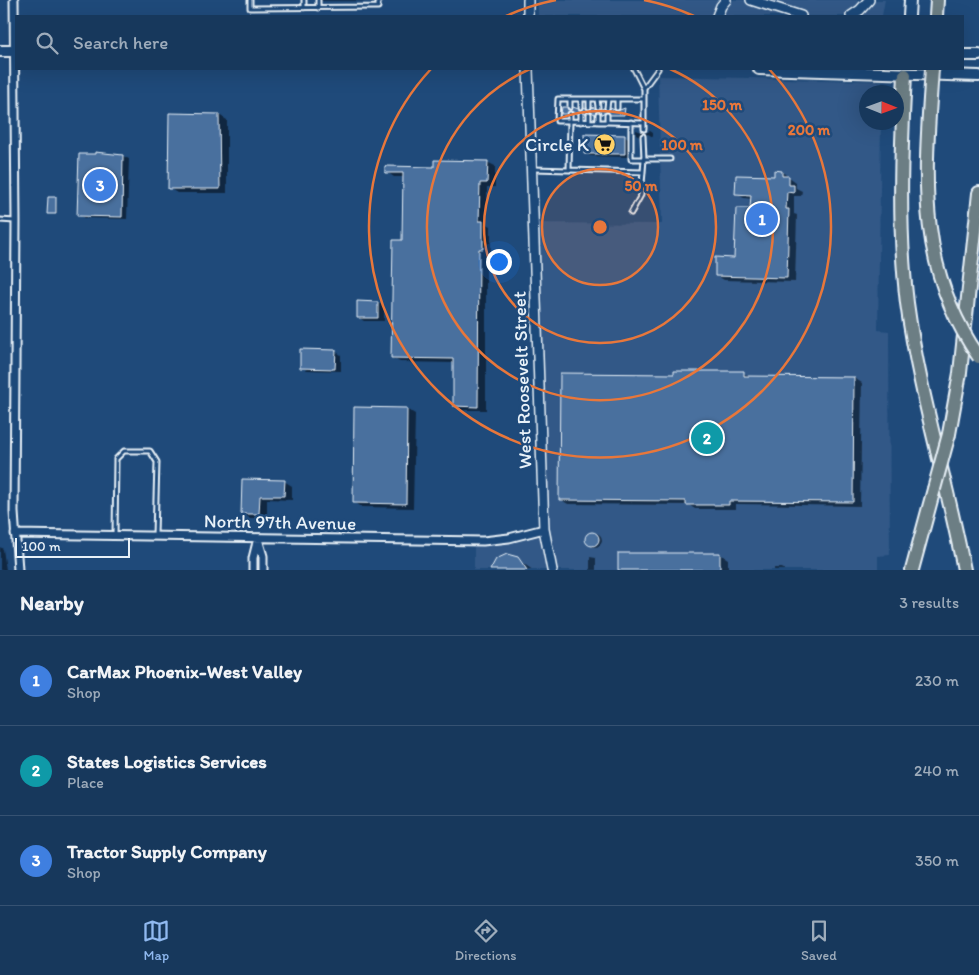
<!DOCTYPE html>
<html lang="en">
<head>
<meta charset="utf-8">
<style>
	body { margin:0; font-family:Itim,sans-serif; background:#244365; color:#f1f3f6 }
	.compass { position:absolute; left:859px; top:85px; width:45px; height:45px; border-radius:50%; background:#17385c; box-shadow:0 5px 20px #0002; rotate:91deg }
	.scale { position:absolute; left:15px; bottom:12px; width:115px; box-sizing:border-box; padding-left:5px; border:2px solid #e8f1f8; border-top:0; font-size:14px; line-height:18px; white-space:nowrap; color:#e8f1f8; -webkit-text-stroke:4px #1f4a7a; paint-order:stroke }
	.you { position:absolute; left:498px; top:261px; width:18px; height:18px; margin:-12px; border:4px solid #fff; border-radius:50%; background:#1a73e8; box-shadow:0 0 0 8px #1a73e833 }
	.badge { display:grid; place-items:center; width:32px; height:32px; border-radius:50%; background:#90b9f0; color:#fff; font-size:16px; font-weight:700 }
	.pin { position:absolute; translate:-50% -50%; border:2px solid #fff; box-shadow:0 1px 5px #0006 }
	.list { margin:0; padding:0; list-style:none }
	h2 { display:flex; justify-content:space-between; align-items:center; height:65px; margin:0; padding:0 20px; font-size:21px }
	h2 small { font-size:16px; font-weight:400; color:#9eacbb }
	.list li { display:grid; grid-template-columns:32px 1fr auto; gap:15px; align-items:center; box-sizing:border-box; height:90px; padding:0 20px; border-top:1px solid #365272 }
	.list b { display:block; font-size:19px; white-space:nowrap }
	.list p { margin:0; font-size:16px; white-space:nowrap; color:#9eacbb }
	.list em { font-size:16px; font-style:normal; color:#9eacbb }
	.icon { flex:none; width:28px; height:28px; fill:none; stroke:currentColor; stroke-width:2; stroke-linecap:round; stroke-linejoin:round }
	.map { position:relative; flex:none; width:979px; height:570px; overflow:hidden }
	.search { position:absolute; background:#17385c; box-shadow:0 5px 20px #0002; left:15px; right:15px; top:15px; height:55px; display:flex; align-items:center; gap:12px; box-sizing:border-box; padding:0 18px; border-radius:0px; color:#9eacbb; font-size:19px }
	.sheet { height:335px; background:#17385c }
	nav { display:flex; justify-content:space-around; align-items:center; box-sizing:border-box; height:70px; border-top:1px solid #365272; background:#17385c; font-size:14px; color:#9eacbb }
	nav a { display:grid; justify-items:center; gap:2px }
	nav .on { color:#90b9f0 }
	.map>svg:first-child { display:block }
</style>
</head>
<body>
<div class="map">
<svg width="979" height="570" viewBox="0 0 979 570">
	<rect width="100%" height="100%" fill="#1f4a7a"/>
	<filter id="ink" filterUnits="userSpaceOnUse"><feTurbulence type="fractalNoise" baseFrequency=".02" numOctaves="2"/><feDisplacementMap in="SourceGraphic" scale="10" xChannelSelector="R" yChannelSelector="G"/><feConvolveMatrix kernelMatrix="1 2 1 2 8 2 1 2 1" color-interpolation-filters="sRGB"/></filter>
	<g filter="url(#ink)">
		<path fill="#305887" d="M538,0H885L882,16H538Z
			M658,76L882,81L881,92H866V122L881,123L878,330L889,331L890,555L878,556V570H474V541L544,529L532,223L662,224Z"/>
		<path fill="#0007" d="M317,0H377V1H320Z
			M219,115L227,120V193H177L169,188Z
			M636,130L645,133L650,131L653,133V137L648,134L640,137L636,135Z
			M625,137L630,140V157L591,156L585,153Z
			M123,156L129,159L127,219L84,218L79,215Z
			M487,162L495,166V187H487V224L491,226V253L486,252V410H462L454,406L455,363L400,362L392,358L403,242L404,177H394L387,172Z
			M782,172L796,182V188L802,191L801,196H794V214L797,215L795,282L724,280L716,275L736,259L751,209L752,199L744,198L736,194Z
			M56,198L57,214H50L48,213Z
			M358,303H378L384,306V321H364L358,317Z
			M335,351L341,355V371L307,370L301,367Z
			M743,373L751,377L854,378L862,383L860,506L736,504V509H695L689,505L568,504L560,499L675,375Z
			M407,409L415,414L413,508L362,507L354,502Z
			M243,480L284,481L292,486V500L267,499V518H250L242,513Z
			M588 540a7 7 0 1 1 14 0a7 7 0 1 1-14 0Z
			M0,547L3,549L6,570H0Z
			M619,554H720L728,559V570H619Z
			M512,556L533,570H492Z
			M590,557L596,558V570H590Z
			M774,568H782L785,570H774Z"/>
		<path fill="#4a6f9e" stroke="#e8f1f8" d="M562,107H567L570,110L573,107L581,110L584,107L589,110L592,107L598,110L604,108L607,111L610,108L617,111L625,108L624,115H610L607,112L601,114L598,111L595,114L589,111L586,114L581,111L578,114L570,111L567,114H561Z
			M169,113L219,114L220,189H168Z
			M584,134L625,135V154H584Z
			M95,152L123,155L122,217L77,216L79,154H95Z
			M434,160L488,161L487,183H480L479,221H483V249H479L478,407L453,406V359L391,358L393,240H402L403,173H385V166L434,167Z
			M774,170L782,171V176H789V185H794V193L787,192L786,209H789L787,278L715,276V257L734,258L736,208H750L751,195L735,194L736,175L774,176Z
			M48,197H56V214H47Z
			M357,301L378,302V318H357Z
			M300,349L336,350L335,369L300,368Z
			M674,371H744V376L854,377L853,502L729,501V505H686V501L559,500L560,373L674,374Z
			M354,407L407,408L406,504L353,503Z
			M242,479L285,480L284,496H260L259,514H241Z
			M585 539a7 7 0 1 1 14 0a7 7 0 1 1-14 0Z
			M618,553H720V570H618Z
			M507,554L518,557L527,570H490L496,559Z"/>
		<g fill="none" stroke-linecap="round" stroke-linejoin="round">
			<defs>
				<path id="service" d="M250,0V8L378,7V0
					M304,8V0
					M318,8V0
					M644,88L658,69
					M589,99V107
					M597,99L598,107
					M570,107V99
					M581,107V99
					M607,108L608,99
					M617,108V99
					M570,114V121H557L558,99H644
					M598,114V122
					M581,122V114
					M589,122V114
					M607,122V115
					M631,122V159H644L643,136
					M644,123V129
					M534,169L569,170L570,121L644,123V89L634,69
					M569,170L643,172L644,159H670
					M631,213L641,195L643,172
					M0,220L15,221
					M115,535L116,459L124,451H150L157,462L155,535"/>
				<path id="minor" d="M14,0L16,221L14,512L18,570
					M15,534L483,541L509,538L544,529
					M258,539L263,556V570
					M253,570V558L258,538"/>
				<path id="tertiary" d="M751,0L801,16
					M528,16V0
					M717,16L721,6L726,0
					M851,16L860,10L869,0
					M528,69L544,529L552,570"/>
				<path id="secondary" d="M909,16L910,0
					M0,51H16
					M963,55H979
					M759,69L979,76"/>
				<path id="motorway" d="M936,16L937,0
					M905,75C901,150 898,228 907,303C919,393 947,481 964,570
					M949,434L960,373L979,193
					M912,570L934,489"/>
			</defs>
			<use href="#service" stroke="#e8f1f8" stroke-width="7"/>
			<use href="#minor" stroke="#e8f1f8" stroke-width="11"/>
			<use href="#tertiary" stroke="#e8f1f8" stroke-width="12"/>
			<use href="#secondary" stroke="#e8f1f8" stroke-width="14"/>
			<use href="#motorway" stroke="#e8f1f8" stroke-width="16"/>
			<use href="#service" stroke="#1f4a7a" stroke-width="3"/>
			<use href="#minor" stroke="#1f4a7a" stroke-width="7"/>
			<use href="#tertiary" stroke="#1f4a7a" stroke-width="9"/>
			<use href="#secondary" stroke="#1f4a7a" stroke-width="10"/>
			<use href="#motorway" stroke="#6c7e84" stroke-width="12"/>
			<defs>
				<path id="motorway-bridge" d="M932,69C925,175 915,265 979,357
					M934,489L949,434"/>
			</defs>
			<use href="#motorway-bridge" stroke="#e8f1f8" stroke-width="16" stroke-linecap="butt"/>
			<use href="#motorway-bridge" stroke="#6c7e84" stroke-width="12"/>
		</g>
	</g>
	<circle cx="600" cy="227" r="58" fill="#e8773b" fill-opacity=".12"/>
	<g fill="none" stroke="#e8773b" stroke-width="2.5">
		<circle cx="600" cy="227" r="58"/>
		<circle cx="600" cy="227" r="116"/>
		<path d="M670 69A173 173 0 1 1 530 69"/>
		<path d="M506 16A231 231 0 0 1 556 0M644 0A231 231 0 0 1 694 16M769 69A231 231 0 1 1 431 69"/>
	</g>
	<defs>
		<symbol id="supermarket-disc" viewBox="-11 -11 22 22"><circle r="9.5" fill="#ffd166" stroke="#1f4a7a"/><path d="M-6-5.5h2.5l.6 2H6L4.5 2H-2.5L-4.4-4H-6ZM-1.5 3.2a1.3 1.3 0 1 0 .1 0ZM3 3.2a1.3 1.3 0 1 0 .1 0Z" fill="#111"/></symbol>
	</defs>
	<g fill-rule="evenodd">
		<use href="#supermarket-disc" x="592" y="132" width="25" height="25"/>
	</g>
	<g text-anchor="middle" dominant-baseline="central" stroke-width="5" stroke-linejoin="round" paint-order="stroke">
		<g font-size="19" fill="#e8f1f8" stroke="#1f4a7a" text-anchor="end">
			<text x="589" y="144">Circle K</text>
		</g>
		<g font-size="19" fill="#e8f1f8" stroke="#1f4a7a">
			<text transform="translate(522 380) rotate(-92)">West Roosevelt Street</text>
			<text transform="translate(280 522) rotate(1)">North 97th Avenue</text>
		</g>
	</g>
	<circle cx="600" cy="227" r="8" fill="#e8773b" stroke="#1f4a7a" stroke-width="2.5"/>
	<g font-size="15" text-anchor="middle" font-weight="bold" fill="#e8773b" stroke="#1f4a7a" stroke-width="5" stroke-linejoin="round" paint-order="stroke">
		<text x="722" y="110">150 m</text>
		<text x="809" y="135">200 m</text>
		<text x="682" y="150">100 m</text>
		<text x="641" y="191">50 m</text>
	</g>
</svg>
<svg class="compass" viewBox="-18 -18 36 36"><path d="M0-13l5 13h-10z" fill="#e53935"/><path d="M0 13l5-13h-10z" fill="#9eacbb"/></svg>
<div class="scale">100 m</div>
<div class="you"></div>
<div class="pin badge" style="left:762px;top:219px;background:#3f7fe0">1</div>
<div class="pin badge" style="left:707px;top:438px;background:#0f9aa8">2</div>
<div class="pin badge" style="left:100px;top:185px;background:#3f7fe0">3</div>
<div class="search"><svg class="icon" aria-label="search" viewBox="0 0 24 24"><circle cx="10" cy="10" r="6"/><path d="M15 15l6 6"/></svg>Search here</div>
</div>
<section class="sheet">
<h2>Nearby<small>3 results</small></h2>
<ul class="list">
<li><span class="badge" style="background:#3f7fe0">1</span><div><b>CarMax Phoenix-West Valley</b><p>Shop</p></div><em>230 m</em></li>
<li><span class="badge" style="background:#0f9aa8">2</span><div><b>States Logistics Services</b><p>Place</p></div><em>240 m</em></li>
<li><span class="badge" style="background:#3f7fe0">3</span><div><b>Tractor Supply Company</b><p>Shop</p></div><em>350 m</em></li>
</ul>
</section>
<nav>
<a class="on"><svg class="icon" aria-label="map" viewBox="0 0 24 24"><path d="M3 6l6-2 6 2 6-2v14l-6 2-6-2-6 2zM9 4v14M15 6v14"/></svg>Map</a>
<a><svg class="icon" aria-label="directions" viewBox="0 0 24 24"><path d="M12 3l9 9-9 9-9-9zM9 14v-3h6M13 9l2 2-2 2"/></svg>Directions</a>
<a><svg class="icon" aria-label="saved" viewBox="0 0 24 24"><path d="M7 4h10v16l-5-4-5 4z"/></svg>Saved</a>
</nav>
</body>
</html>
